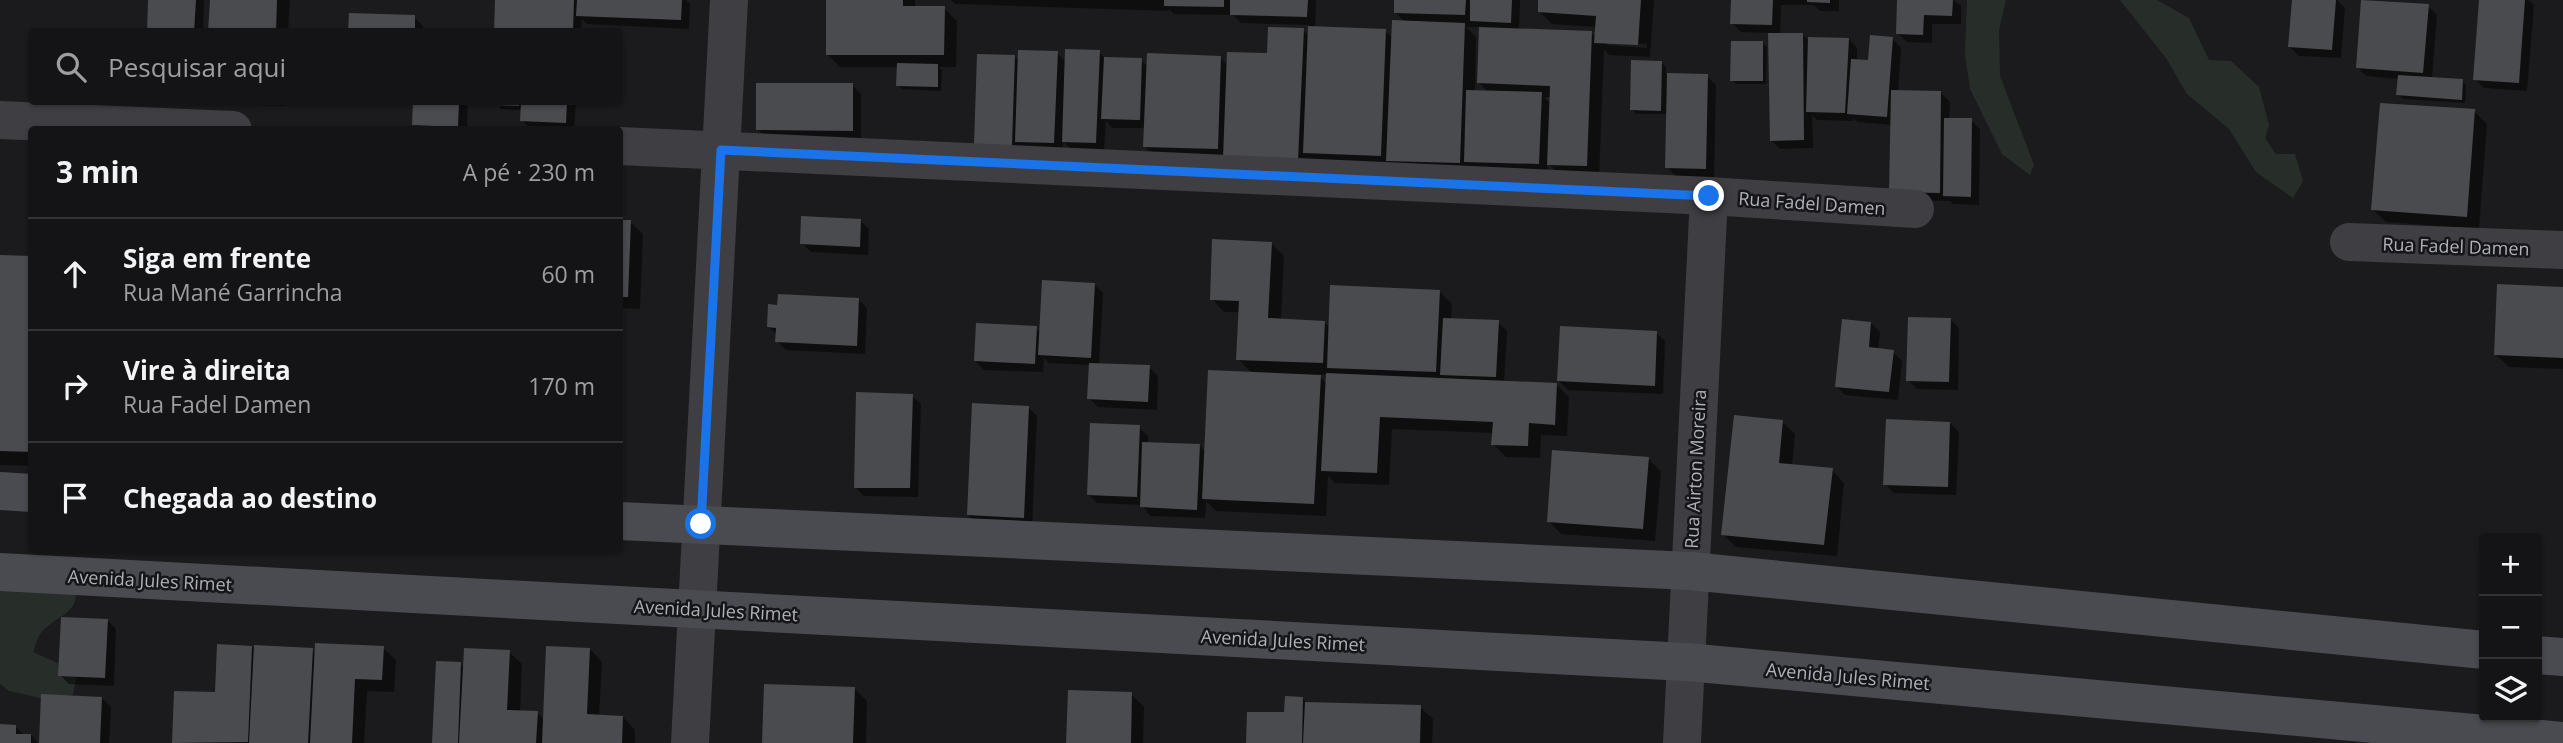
<!DOCTYPE html>
<html lang="pt">
<head>
<meta charset="utf-8">
<style>
	body { margin:0; font-family:"Open Sans",sans-serif; background:#1d1d1f; color:#f1f3f6 }
	.controls { position:absolute; right:21px; bottom:21px; display:grid; overflow:hidden; border-radius:7px; box-shadow:0 2px 5px #0004 }
	.controls button { width:63px; height:63px; display:grid; place-items:center; padding:0; border:0; border-bottom:2px solid #333335; background:#141416; color:#f1f3f6; font:35px sans-serif }
	.stop { position:absolute; width:21px; height:21px; margin:-16px; border:5px solid #1a73e8; border-radius:50%; background:#fff }
	.stop.end { background:#1a73e8; border-color:#fff; box-shadow:0 2px 7px #0008 }
	.list { margin:0; padding:0; list-style:none }
	h2 { display:flex; justify-content:space-between; align-items:center; height:91px; margin:0; padding:0 28px; font-size:30px }
	h2 small { font-size:23px; font-weight:400; color:#9d9ea1 }
	.list li { display:grid; grid-template-columns:46px 1fr auto; gap:21px; align-items:center; box-sizing:border-box; height:112px; padding:0 28px; border-top:2px solid #333335 }
	.list b { display:block; font-size:26px; white-space:nowrap }
	.list p { margin:0; font-size:23px; white-space:nowrap; color:#9d9ea1 }
	.list em { font-size:23px; font-style:normal; color:#9d9ea1 }
	.icon { flex:none; width:38px; height:38px; fill:none; stroke:currentColor; stroke-width:2; stroke-linecap:round; stroke-linejoin:round }
	.map { position:relative; flex:none; width:2563px; height:743px; overflow:hidden }
	.search { position:absolute; background:#141416; box-shadow:0 2px 5px #0004; left:28px; top:28px; width:595px; height:77px; display:flex; align-items:center; gap:18px; box-sizing:border-box; padding:0 24px; border-radius:7px; color:#9d9ea1; font-size:26px }
	.panel { position:absolute; background:#141416; box-shadow:0 2px 5px #0004; left:28px; top:126px; width:595px; height:427px; border-radius:7px }
	.map>svg:first-child { display:block }
</style>
</head>
<body>
<div class="map">
<svg width="2563" height="743" viewBox="0 0 2563 743">
	<rect width="100%" height="100%" fill="#1b1b1d"/>
	<path fill="#272e29" d="M1967,0H2006L1999,30L2000,76L2034,165L2030,175L2002,154L1970,89L1965,55Z
		M2120,0H2157L2189,18L2209,60L2231,61L2259,87L2269,125L2265,138L2276,154H2295L2303,181L2293,198L2256,172L2229,129L2187,94L2166,58Z
		M0,578L74,587C84,614 50,617 39,636C36,641 35,647 33,652L64,666L76,678L73,694L58,702L9,691L0,684Z"/>
	<path fill="#0007" fill-rule="evenodd" d="M150,0H204L203,32H148Z
		M211,0H290L288,32H210Z
		M497,0H686L690,4L689,29L587,24L582,19L581,32H496Z
		M828,0H915V8H944L957,21L956,67H939L942,70L941,91L902,89L898,85L899,67H840L827,54Z
		M951,0H1316L1315,28L1385,31L1393,38L1406,23L1396,13V0H1520L1519,30L1591,33L1596,38L1597,27L1552,24L1539,11L1540,0H1654L1650,57L1609,55L1604,49L1599,178L1562,177L1548,163L1547,172L1158,159L1145,147L1146,128H1112L1106,121L1104,151L1072,150L1063,141V151L1026,150L1021,145L1020,154L984,153L1015,57L1020,62L1057,53L1066,62L1099,52L1105,59L1141,60L1148,67L1220,57L1228,65L1269,55L1303,30L1309,36V25L1241,23L1233,15L1174,14L1169,9V11L955,4ZM1466,27H1479L1481,30L1479,83L1488,92H1475L1476,37ZM1607,42L1647,44V48L1607,45ZM1544,97H1551V104Z
		M1732,0H1839V11H1820L1814,5H1781L1780,35L1802,34L1810,42L1849,39L1857,48V61L1869,62L1893,39L1901,48L1898,92L1941,93L1950,102L1949,120H1971L1980,129L1979,205L1953,204L1950,201L1900,200L1892,125L1858,122L1853,118V121L1817,120L1812,115L1813,148L1780,149L1771,140L1770,33L1741,32L1732,23Z
		M1898,0H1954L1961,6V24H1932V43L1907,42L1898,33Z
		M2294,0H2337L2345,8L2341,58L2299,56L2290,47Z
		M2480,0H2528L2534,5L2527,91L2484,88L2475,79Z
		M2428,6L2437,15L2432,79L2462,81L2466,85L2465,103L2403,99L2398,95L2399,79L2366,76L2357,67Z
		M414,17L423,26V32H350Z
		M1762,43L1767,47L1766,84H1736L1732,80Z
		M1662,63L1666,67V75L1707,76L1716,85L1714,177L1676,176L1667,167L1668,114H1636L1632,109Z
		M852,85L861,94V139H767L758,130Z
		M217,102H286L285,106L220,104Z
		M415,102H468L467,130H419L414,124Z
		M497,102H576L574,130L531,129L522,120L523,110L501,109Z
		M2474,111L2487,124L2479,229L2386,222L2373,210Z
		M860,220L869,229L868,255L811,252L802,243Z
		M620,221L630,222L643,234L640,309L620,308Z
		M1271,243L1284,256L1281,321L1324,322L1330,328L1439,291L1452,304L1451,320L1498,322L1507,331L1504,382L1556,384L1569,397L1567,436L1541,435L1540,458L1506,457L1493,444L1494,433L1392,429L1389,485L1335,483L1328,476L1326,516L1216,511L1206,501L1205,518L1150,516L1142,505L1097,503L1088,494L1139,427L1148,436V444L1200,446L1206,452L1253,374L1238,359L1240,312H1224L1212,299ZM1318,374L1327,375V384Z
		M0,257L32,258V466L0,465Z
		M1094,284L1103,293L1099,365L1149,367L1158,376L1157,410L1098,407L1089,398L1091,365L1049,363L1044,358L1043,372L984,370L975,361L1036,328L1041,333Z
		M2563,288V369L2509,367L2496,355Z
		M858,299L867,308L865,354L786,350L777,341L778,336L769,327Z
		M1950,319L1959,328L1958,390L1917,389L1908,380Z
		M1871,323L1880,332L1878,350L1893,352L1902,361L1898,400L1845,395L1836,386Z
		M1656,333L1665,341L1663,394L1568,390L1559,381Z
		M912,396L921,404L918,497L864,496L855,487Z
		M1028,407L1037,416L1032,526L977,524L968,515Z
		M1782,422L1795,434L1792,466L1832,470L1844,483L1837,556L1736,547L1723,534Z
		M1950,423L1959,432L1956,495L1894,493L1885,484Z
		M1648,459L1661,471L1655,541L1561,534L1549,521Z
		M108,621L116,629L114,686L69,684L60,675Z
		M219,646L312,650L316,653L383,648L396,660L394,692L367,691L364,743H173L176,693L216,694Z
		M590,649L602,662L599,716L623,717L635,730V743H434L461,664L465,668L509,652L522,664L520,712L537,713L545,720Z
		M854,688L867,701L866,743H764Z
		M1131,694L1144,707L1143,743H1068Z
		M102,698L111,707L109,743H40Z
		M1303,699L1308,704L1420,707L1433,719L1432,743H1247Z
		M0,726L16,727L24,735H31L38,743H0Z"/>
	<path fill="#4a4b4e" d="M148,0H196L194,32H147Z
		M210,0H277L276,32H208Z
		M495,0H574L573,32H494Z
		M577,0H682L681,20L576,16Z
		M826,0H903V6H945L944,55H826Z
		M1164,0H1224V7L1164,6Z
		M1230,0H1308L1307,17L1230,15Z
		M1394,0H1466L1465,15L1394,13Z
		M1470,0H1512L1511,23L1470,21Z
		M1538,0H1641L1638,45L1594,43L1596,16L1538,12Z
		M1731,0H1773L1772,25L1730,24Z
		M1807,0H1830V3L1807,2Z
		M1897,0H1953L1952,16L1924,15L1923,35L1896,34Z
		M2292,0H2336L2332,50L2288,47Z
		M2361,0L2429,4L2423,73L2356,68Z
		M2479,0H2525L2519,83L2473,80Z
		M349,13L415,15V32H348Z
		M1392,20L1465,23L1460,163L1386,161Z
		M1308,26L1386,29L1381,156L1303,153Z
		M1268,27L1304,28L1298,161L1223,158L1227,52L1267,53Z
		M1479,27L1592,31L1587,166L1547,165L1550,86L1477,83Z
		M1768,33H1803L1804,140L1770,141Z
		M1870,35L1893,37L1887,117L1847,114L1851,59L1868,60Z
		M1808,37L1849,38L1845,113L1806,112Z
		M1731,41H1763V81H1730Z
		M1065,49L1100,50L1096,143L1062,142Z
		M1018,50L1058,51L1054,143L1015,142Z
		M1147,53L1221,56L1218,149L1143,147Z
		M977,54L1015,55L1012,145H974Z
		M1104,57L1142,58L1140,120L1101,119Z
		M1631,60L1662,61L1661,111L1630,110Z
		M897,63L938,64V87L896,86Z
		M1667,73L1708,74L1706,169L1665,168Z
		M2398,75L2463,79L2462,100L2396,95Z
		M756,83H853V131L756,130Z
		M1466,90L1542,92L1539,164L1464,162Z
		M1891,90L1941,91L1940,193L1889,192Z
		M413,102H459L458,127L412,125Z
		M496,102H519V106L495,105Z
		M521,102H567L566,123L520,121Z
		M2380,103L2475,109L2467,217L2371,210Z
		M1944,118H1972L1971,197L1943,196Z
		M801,216L861,219L860,247L800,244Z
		M620,220H631L628,297H620Z
		M1212,239L1272,242L1268,318L1325,321L1323,363L1236,360L1239,301L1210,300Z
		M0,255L32,256V452L0,451Z
		M1042,280L1095,283L1091,358L1038,355Z
		M2497,284L2563,287V358L2494,355Z
		M1330,285L1440,290L1436,372L1327,368Z
		M778,294L859,298L857,346L775,342L776,328L767,327L768,304L777,305Z
		M1908,317L1951,318L1949,382L1906,381Z
		M1443,318L1499,320L1496,377L1440,375Z
		M1842,319L1871,322L1869,347L1894,350L1889,392L1835,387Z
		M976,323L1037,326L1035,364L974,361Z
		M1560,326L1657,331L1655,386L1557,381Z
		M1089,363L1150,365L1148,402L1087,399Z
		M1208,370L1321,375L1314,504L1202,499Z
		M1326,373L1557,383L1555,425L1529,423L1528,446L1491,445L1493,422L1380,417L1377,473L1321,471Z
		M856,392L913,394L910,488H854Z
		M972,403L1029,406L1024,518L967,515Z
		M1734,415L1783,420L1779,463L1833,468L1824,545L1721,535Z
		M1886,419L1950,422L1948,487L1883,485Z
		M1090,423L1140,425L1137,497L1087,495Z
		M1142,442L1200,444L1197,510L1140,507Z
		M1552,450L1649,457L1643,529L1547,522Z
		M61,617L108,619L105,678L58,676Z
		M315,643L384,646L382,680L355,679L352,743H310Z
		M217,644L252,646L248,742L172,743L174,691L215,692Z
		M254,645L313,648L308,743H249Z
		M546,646L590,648L587,714L623,716L622,743H542Z
		M464,648L510,650L507,710L538,711L536,743H459Z
		M436,661L461,662L458,743H432Z
		M764,684L855,687L853,743H762Z
		M1068,690L1132,692L1131,743H1066Z
		M41,694L102,697L100,743H39Z
		M1285,696L1303,697L1302,743H1246L1247,712H1284Z
		M1305,702L1421,705L1420,743H1303Z
		M0,724L16,725V734H31V743H0Z"/>
	<g fill="none" stroke-linecap="round" stroke-linejoin="round">
		<path stroke="#3e3e43" stroke-width="38" d="M0,120L233,130
			M620,146L1709,196L1915,209
			M2349,242L2563,250
			M690,743L729,0
			M1682,743L1709,196"/>
		<path stroke="#4a4b51" stroke-width="38" d="M0,491L32,493
			M620,521L1690,571L2484,650
			M0,572L1686,662L2563,741
			M2537,655L2563,657"/>
	</g>
	<g fill="none" stroke-linecap="round" stroke-linejoin="round">
		<path stroke="#1a73e8" stroke-width="9" d="M701,524L721,150L1709,196"/>
	</g>
	<g text-anchor="middle" dominant-baseline="central" stroke-width="5" stroke-linejoin="round" paint-order="stroke">
		<g font-size="18" fill="#afb1ba" stroke="#161618">
			<text transform="translate(1812 203) rotate(4)">Rua Fadel Damen</text>
			<text transform="translate(2456 246) rotate(2)">Rua Fadel Damen</text>
			<text transform="translate(1695 469) rotate(-87)">Rua Airton Moreira</text>
			<text transform="translate(150 580) rotate(3)">Avenida Jules Rimet</text>
			<text transform="translate(716 610) rotate(3)">Avenida Jules Rimet</text>
			<text transform="translate(1283 640) rotate(3)">Avenida Jules Rimet</text>
			<text transform="translate(1848 676) rotate(5)">Avenida Jules Rimet</text>
		</g>
	</g>
</svg>
<div class="controls">
<button>+</button>
<button>−</button>
<button><svg class="icon" aria-label="layers" viewBox="0 0 24 24"><path d="M12 4l9 5-9 5-9-5zM3 14l9 5 9-5"/></svg></button>
</div>
<div class="stop" style="left:701px;top:524px"></div>
<div class="stop end" style="left:1709px;top:196px"></div>
<div class="search"><svg class="icon" aria-label="search" viewBox="0 0 24 24"><circle cx="10" cy="10" r="6"/><path d="M15 15l6 6"/></svg>Pesquisar aqui</div>
<section class="panel">
<h2>3 min<small>A pé · 230 m</small></h2>
<ul class="list">
<li><svg class="icon" aria-label="ahead" viewBox="0 0 24 24"><path d="M12 20V5M6 11l6-6 6 6"/></svg><div><b>Siga em frente</b><p>Rua Mané Garrincha</p></div><em>60 m</em></li>
<li><svg class="icon" aria-label="right" viewBox="0 0 24 24"><path d="M7 20v-9h11M14 6l5 5-5 5"/></svg><div><b>Vire à direita</b><p>Rua Fadel Damen</p></div><em>170 m</em></li>
<li><svg class="icon" aria-label="arrive" viewBox="0 0 24 24"><path d="M6 21V4h12l-3 4 3 4H6"/></svg><div><b>Chegada ao destino</b></div></li>
</ul>
</section>
</div>
</body>
</html>
